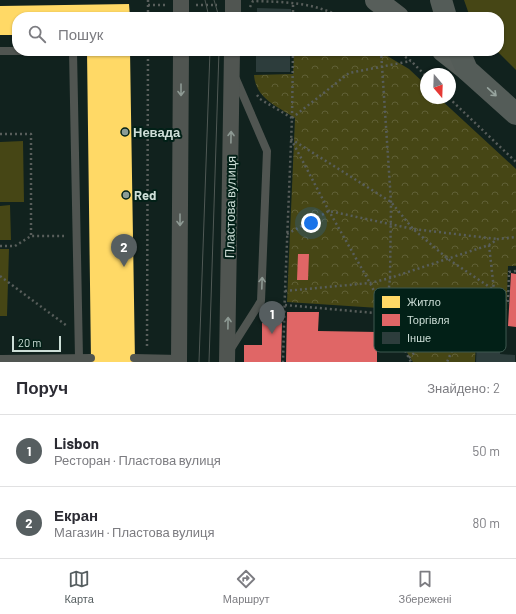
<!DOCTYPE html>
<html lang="uk">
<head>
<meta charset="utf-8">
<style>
	body { margin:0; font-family:Barlow,sans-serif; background:#f7f7f7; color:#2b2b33 }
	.compass { position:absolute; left:420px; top:68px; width:36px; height:36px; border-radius:50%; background:#fff; box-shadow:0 1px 3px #0004; rotate:161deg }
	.scale { position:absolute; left:12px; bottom:10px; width:49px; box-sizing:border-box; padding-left:4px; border:2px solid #cdded7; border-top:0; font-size:11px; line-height:14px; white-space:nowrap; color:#cdded7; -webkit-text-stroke:3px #022017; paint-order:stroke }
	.you { position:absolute; left:311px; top:223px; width:14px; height:14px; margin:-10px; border:3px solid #fff; border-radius:50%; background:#1a73e8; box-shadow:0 0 0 6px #1a73e833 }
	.badge { display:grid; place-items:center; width:26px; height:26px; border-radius:50%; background:#565e60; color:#fff; font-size:13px; font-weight:700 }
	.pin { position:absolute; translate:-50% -33px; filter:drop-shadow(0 1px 2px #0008) }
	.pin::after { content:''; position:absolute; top:21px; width:14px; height:12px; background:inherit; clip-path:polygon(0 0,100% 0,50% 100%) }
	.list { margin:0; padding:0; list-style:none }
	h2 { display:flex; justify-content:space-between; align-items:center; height:52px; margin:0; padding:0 16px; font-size:17px }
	h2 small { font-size:13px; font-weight:400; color:#7c7c81 }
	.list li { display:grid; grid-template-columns:26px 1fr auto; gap:12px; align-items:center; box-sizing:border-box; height:72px; padding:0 16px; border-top:1px solid #e1e1e2 }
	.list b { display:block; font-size:15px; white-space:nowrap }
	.list p { margin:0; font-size:13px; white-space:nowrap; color:#7c7c81 }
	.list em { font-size:13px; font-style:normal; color:#7c7c81 }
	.icon { flex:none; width:22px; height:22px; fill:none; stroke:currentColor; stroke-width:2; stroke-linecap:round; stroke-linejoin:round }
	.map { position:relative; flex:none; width:516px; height:362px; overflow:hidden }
	.search { position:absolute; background:#fff; box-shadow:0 1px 3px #0004; left:12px; right:12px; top:12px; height:44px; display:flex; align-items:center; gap:10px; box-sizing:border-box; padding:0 14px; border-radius:16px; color:#7c7c81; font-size:15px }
	.sheet { height:196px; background:#fff }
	nav { display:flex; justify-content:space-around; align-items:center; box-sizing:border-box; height:56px; border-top:1px solid #e1e1e2; background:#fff; font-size:11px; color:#7c7c81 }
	nav a { display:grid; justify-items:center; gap:2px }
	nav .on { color:#565e60 }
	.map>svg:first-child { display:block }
</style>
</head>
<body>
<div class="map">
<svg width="516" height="362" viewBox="0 0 516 362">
	<defs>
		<pattern id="park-crowns" width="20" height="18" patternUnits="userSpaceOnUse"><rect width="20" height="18" fill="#464615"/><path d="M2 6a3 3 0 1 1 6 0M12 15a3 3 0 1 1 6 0" fill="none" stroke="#606036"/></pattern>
	</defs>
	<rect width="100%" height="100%" fill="#11221e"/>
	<path fill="#464615" d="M464,0H516V70L497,51H499V17H470Z
		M23,141L24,202H0V142Z
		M10,205L11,240H0V206Z
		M0,249H9L7,316H0Z"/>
	<path fill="url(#park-crowns)" d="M294,51H332L342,56L344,51H379L409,69L426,85V98H439L516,169V266H508L506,326L485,325L476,341L475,362H413L379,308L287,302L295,118C277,106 256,99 254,75L293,74Z"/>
	<path fill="#ffd966" d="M129,4L130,17H17V35H0V6Z
		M87,51H130L135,362H91Z"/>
	<path fill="#e06666" d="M332,51H344L342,56Z
		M298,254H309L308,280H297Z
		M511,273L516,274V327L508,326Z
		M287,312H319L318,331L377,332V362H286Z
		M262,323H282L281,362H244V345H262Z"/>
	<path fill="#2d3d3c" d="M257,8L291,9V17H257Z
		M256,51H290V72H256Z
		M488,327H501L500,354L515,355V362H476L477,341H487Z"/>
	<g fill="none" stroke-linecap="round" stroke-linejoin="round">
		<path stroke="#585e5b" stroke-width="2.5" stroke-dasharray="2 3" stroke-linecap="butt" d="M148,5H165
			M196,5H217
			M250,7L253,1C285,2 312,2 341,17
			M148,17V0
			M293,17V3
			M381,51L391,202L390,278L386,314L411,362
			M397,51L411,61L426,76
			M257,95L260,99L292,118L285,291L283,362
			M449,98L516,162
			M292,118L349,73L411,61
			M292,118L293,51
			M0,134H31V236
			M291,139L391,202L413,229L448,259L494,290L469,312L447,362
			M291,139L329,211L370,283L386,314
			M287,234L329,211L413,229L497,239
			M489,245L494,290L509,303
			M0,246H15L31,236H64
			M0,276L67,326
			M285,291L370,283L390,278L489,245L498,239L516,237
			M508,302L509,272L516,271
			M285,305L386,314L469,312
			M147,346L148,51
			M409,358L455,312"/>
		<path stroke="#505551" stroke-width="8" d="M0,51H42
			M73,51L79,358
			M230,350L261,301L267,151L236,79
			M134,358L179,359
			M1,362V359L91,358"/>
		<path stroke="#505551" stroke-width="16" d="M181,17V0
			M233,17V0
			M179,362L181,51
			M227,362L232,51"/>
		<path stroke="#575e5a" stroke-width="22" d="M376,0L398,17
			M443,51L467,70"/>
		<path stroke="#545c58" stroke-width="22" d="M441,0L446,17
			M459,51L467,70L516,114"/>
		<path stroke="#505955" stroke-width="1" d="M205,0L209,17
			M214,0L219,17
			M199,362L210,51
			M209,362L219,51"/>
	</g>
	<defs><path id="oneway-shaft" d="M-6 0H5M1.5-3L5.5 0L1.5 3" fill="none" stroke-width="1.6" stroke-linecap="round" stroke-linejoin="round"/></defs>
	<g stroke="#8e9a94">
		<use href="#oneway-shaft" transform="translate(181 90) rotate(90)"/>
		<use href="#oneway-shaft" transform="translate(231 137) rotate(-89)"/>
		<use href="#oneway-shaft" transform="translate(180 220) rotate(90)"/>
		<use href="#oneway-shaft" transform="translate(262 283) rotate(-88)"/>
		<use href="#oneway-shaft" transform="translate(228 323) rotate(-89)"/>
	</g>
	<use stroke="#97a49e" href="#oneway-shaft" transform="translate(492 92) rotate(43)"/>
	<g fill="#8b9c96" stroke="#022017" stroke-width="1.5">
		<circle cx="125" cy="132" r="4"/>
		<circle cx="126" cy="195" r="4"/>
	</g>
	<g text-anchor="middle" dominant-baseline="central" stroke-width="4" stroke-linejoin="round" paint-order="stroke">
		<g font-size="13" font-weight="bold" fill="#cdded7" stroke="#022017" text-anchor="start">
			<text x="133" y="132">Невада</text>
			<text x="134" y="195">Red</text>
		</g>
		<g font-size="13" fill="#cdded7" stroke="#022017">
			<text transform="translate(230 207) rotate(-89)">Пластова вулиця</text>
		</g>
	</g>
	<rect x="374" y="288" width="132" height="64" rx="6" fill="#022017" stroke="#3f5951" stroke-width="1"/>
	<rect x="382" y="296" width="18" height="12" fill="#ffd966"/>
	<rect x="382" y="314" width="18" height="12" fill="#e06666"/>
	<rect x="382" y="332" width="18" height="12" fill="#2d3d3c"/>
	<g font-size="11" fill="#cdded7">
		<text x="407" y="306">Житло</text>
		<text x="407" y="324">Торгівля</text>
		<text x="407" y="342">Інше</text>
	</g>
</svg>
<svg class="compass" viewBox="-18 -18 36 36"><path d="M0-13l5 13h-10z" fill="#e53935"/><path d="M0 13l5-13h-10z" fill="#7c7c81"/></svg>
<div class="scale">20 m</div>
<div class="you"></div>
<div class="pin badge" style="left:272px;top:334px">1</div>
<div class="pin badge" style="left:124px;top:267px">2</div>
<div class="search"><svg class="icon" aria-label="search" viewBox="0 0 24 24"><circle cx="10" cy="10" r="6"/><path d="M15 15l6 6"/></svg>Пошук</div>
</div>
<section class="sheet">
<h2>Поруч<small>Знайдено: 2</small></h2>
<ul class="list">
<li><span class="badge">1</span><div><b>Lisbon</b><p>Ресторан · Пластова вулиця</p></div><em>50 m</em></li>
<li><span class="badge">2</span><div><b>Екран</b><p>Магазин · Пластова вулиця</p></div><em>80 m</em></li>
</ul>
</section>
<nav>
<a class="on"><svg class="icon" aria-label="map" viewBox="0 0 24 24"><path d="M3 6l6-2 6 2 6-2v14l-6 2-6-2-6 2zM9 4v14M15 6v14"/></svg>Карта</a>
<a><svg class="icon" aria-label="directions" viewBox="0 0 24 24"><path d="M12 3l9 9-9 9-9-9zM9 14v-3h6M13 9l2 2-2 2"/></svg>Маршрут</a>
<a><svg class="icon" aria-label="saved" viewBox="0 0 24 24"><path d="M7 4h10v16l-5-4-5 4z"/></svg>Збережені</a>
</nav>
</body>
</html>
